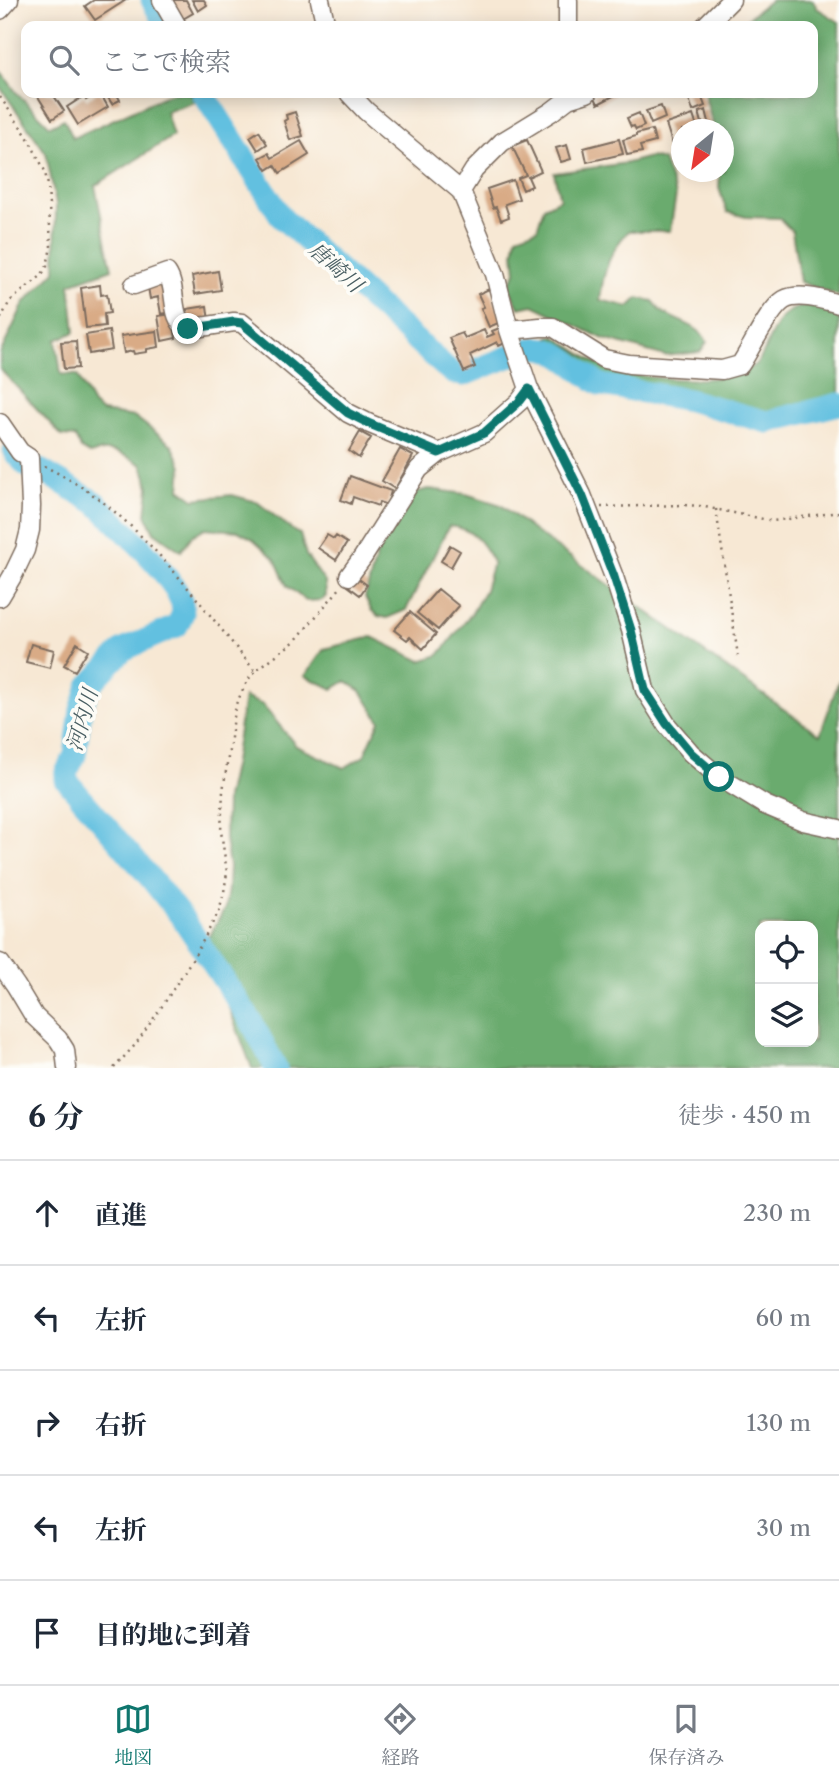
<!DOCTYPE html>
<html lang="ja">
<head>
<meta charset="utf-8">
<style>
	body { margin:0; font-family:"Libre Caslon Text","Noto Serif JP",serif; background:#f2f2f3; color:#1f2937 }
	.controls { position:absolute; right:21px; bottom:21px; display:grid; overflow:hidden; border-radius:14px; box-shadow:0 4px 18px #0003 }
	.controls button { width:63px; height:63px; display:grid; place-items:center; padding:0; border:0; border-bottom:2px solid #e0e1e3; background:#fff; color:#1f2937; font:35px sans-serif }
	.compass { position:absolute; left:671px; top:119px; width:63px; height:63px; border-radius:50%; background:#fff; box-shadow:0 4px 18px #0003; rotate:210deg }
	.stop { position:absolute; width:21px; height:21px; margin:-16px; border:5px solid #0f766e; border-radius:50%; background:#fff }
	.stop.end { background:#0f766e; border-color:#fff; box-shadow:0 2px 7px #0008 }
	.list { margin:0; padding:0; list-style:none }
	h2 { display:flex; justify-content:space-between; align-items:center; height:91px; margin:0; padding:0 28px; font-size:30px }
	h2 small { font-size:23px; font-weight:400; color:#747a83 }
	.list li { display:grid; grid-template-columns:46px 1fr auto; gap:21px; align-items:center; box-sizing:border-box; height:105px; padding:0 28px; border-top:2px solid #e0e1e3 }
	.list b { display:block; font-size:26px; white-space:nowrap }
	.list em { font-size:23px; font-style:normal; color:#747a83 }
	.icon { flex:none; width:38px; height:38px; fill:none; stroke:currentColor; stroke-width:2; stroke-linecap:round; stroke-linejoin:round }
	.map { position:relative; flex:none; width:839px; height:1068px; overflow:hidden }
	.search { position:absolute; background:#fff; box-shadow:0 4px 18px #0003; left:21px; right:21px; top:21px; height:77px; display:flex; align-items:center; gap:18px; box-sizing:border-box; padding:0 24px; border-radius:14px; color:#747a83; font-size:26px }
	.sheet { height:616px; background:#fff }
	nav { display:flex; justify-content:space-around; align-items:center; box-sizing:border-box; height:98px; border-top:2px solid #e0e1e3; background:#fff; font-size:19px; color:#747a83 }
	nav a { display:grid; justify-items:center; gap:4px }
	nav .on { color:#0f766e }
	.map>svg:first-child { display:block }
</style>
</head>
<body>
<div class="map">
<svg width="839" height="1068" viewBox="0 0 839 1068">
	<rect width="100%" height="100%" fill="#fdfcf7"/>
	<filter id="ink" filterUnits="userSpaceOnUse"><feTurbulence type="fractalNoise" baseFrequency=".0143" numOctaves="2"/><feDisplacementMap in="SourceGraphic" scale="14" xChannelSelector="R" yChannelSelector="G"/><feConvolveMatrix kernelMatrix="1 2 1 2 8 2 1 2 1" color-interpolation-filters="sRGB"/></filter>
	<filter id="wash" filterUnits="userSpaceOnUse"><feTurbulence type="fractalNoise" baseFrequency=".00686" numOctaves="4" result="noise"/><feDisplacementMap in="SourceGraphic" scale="28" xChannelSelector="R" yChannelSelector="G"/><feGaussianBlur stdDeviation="1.57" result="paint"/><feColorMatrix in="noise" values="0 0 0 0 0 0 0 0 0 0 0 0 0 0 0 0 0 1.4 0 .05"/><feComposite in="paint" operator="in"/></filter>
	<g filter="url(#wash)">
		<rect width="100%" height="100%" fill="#f7e8d4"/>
		<path fill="#6aab6e" stroke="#526a46" stroke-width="2" fill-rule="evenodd" d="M771,0H813L817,8L839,22V296L800,282L792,231L779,218L746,217L727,212L719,188L720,172H724V130L714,129L704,93H813V26H741L749,17Z
			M0,70L17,93L50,126L64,119L73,138L171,93H190L195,102L166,112L173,136L95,186L112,269L70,284L75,332L56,340L61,374L77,375L93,405L102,412L135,417L172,445L182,466L180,489L194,499L232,495L257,502L295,532L300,534L306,555L325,582L326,596L322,600L306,601L287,586L275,559L253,539L238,531L205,528L192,536L181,551L154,532L146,515L149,487L142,465C120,453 114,446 90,454L81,449L75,437L62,436L0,369V354L24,303L55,271L56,204L46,153L0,87Z
			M650,157L663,160L676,195L670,231H629C609,250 603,274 600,300L629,307L638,298L653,301C656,304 658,308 660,310C674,322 699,323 707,342L700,352L665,356L604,339L533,305L519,308L508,286L516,272L514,253L517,236L537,229L544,207L560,199L554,173L627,163Z
			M812,305L839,313V401L783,417L764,418L693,398L607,383L590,374L548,346L546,343L547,339L551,336L556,337C575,349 594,364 616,372C623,374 630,374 637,375C669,380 731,385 757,363C761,359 763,353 765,349C776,323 782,307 812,305Z
			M429,489L466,494L501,505L534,531L820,735L839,680V1068H252L205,945L225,908L228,889L229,866L225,839L226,798L234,762L244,697L263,705L296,746L344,768L364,756L380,721L361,691L346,681L333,689L305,676L324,649L372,637L421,661L439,655L472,613L485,590L493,562C482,543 474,528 449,526L406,610L387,618L378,616L371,610L365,597L382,536L413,493ZM760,926H813V1042H760Z"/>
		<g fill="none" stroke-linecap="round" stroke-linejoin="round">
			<path stroke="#62c0e0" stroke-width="23" d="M152,0L166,26
				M203,93L282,218L444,366L453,373L463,375L513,355
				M521,351C527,350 533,348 538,348C559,347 583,376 602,385L689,400L767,422L839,404
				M14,452L27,466L42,471L96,503L139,545L160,568L176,590L182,603L183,613L177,626L123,650L89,686L81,710L75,755L66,773V780L152,880L183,919L251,1021L276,1068"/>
		</g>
		<g id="blocks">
			<path fill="#d9ab86" d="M94,0H126L95,20L85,6Z
				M169,0H186L193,13L181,20Z
				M192,0H204L207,5L198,11Z
				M41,93H52L64,111L52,119L37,95Z
				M97,93H100L108,107L78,125L67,107L84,96L86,100Z
				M109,93H116L120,100L112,104L106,94Z
				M598,93H619L598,104L594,95Z
				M687,93H700L705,106L693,111Z
				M661,106L665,118L651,124L646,111Z
				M706,110L711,130H704L699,112Z
				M295,112L303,136L290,140L284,121L287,119L286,115Z
				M639,113L644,126L636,130L634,126L631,127L627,118Z
				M693,115L698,130H682V143L673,146L666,124Z
				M652,130L655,142L640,146L642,152L627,155L623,140L636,136V134Z
				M259,131L267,144L258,150L250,137Z
				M619,139L623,154L587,162L584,148Z
				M527,140L541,171L528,177L532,186L523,190L518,178L526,175L512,146Z
				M301,141L309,155L280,173L275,165L267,170L260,158L269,153L272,158Z
				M567,145L571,159L561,162L556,148Z
				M513,180L519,199L505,204L509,217L501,220L496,207L493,208L487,189Z
				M218,271L221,290L195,294L192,276Z
				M165,284L173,312L161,314L158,297L150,299L148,287Z
				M100,285L101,295L107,294L110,313L104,314L105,326L86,328L81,288Z
				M489,289L503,321L489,327L481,308L484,307L478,294Z
				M207,306L209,321L189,324L187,309Z
				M172,314L176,338L162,341L158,316Z
				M502,327L509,341L499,346L497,342L470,355L475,367L464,372L449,338L462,333L465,338L484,330L487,337L494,334L492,331Z
				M109,331L112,350L89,354L86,335Z
				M157,331L159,347L147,349V352L134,354L133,351L124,353L121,336Z
				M76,341L78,368L64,369L61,342Z
				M360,432L371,438L359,458L349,451Z
				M400,449L413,456L395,489L382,481Z
				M350,476L391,491L387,505L379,502L378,506L353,497L351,504L341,500Z
				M327,535L334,539L336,536L347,543L336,560L318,548Z
				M450,545L460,551L451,567L441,561Z
				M355,576L367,585L360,595L348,586Z
				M438,589L459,606L438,630L417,613Z
				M410,612L436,634L423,649L410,637L407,640L394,630Z
				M77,643L88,650L75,671L64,665Z
				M31,644L54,650L50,668L26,662Z"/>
		</g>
	</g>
	<g filter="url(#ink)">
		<use href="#blocks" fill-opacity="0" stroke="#7d6c5e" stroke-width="2"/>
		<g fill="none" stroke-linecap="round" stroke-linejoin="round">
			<defs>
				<path id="minor" d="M162,0L177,26
					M320,0L326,26
					M0,10L9,0
					M568,26V0
					M705,26L731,0
					M349,93L366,111L461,191L495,274L509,330L529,389L582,495L614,577L631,630L645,690L667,725L691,753L719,777L765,805L803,821L839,829
					M461,191L474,170L502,142L551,112L568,99L587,93
					M134,285L167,273C178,289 169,319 188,329L234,322L242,323L348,413L370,424L439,453
					M509,330L540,327H553L604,359L629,364L722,370L740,365C751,349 769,309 784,300C799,292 824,300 839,304
					M0,423L20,452L29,458L31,506L30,530L25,550L13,575L0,597
					M349,576L363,557L419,469L439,453L484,433L520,401L529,389
					M0,963L16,986L34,1016L58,1039L65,1050L67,1068"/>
			</defs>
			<use href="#minor" stroke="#7d6c5e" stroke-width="21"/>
			<path stroke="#7d6c5e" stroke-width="2.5" stroke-dasharray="2 5" stroke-linecap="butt" d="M0,97L27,136L44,169L48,185L51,247L47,266L41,276L10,301L0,320
				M44,466C64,476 85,488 104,503C162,549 208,614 255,671
				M601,507L684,505L700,506L773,521L839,512
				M716,509L738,656
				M114,1068L135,1045L165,1002L198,950L219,911L224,892L227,873L221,831L223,791L236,704L248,680L255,671L295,641L341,587"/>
			<use href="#minor" stroke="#fff" stroke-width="18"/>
		</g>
	</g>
	<g fill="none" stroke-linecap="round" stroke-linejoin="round" filter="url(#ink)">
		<path stroke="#0f766e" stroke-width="9" d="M188,329L234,322L242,323L348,413L370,424L439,453L484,433L520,401L529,389L582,495L614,577L631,630L645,690L667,724L691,753L719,777"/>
	</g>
	<g text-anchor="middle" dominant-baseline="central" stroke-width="7" stroke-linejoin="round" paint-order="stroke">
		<g font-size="21" font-style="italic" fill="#495e62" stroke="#fdfcf7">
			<text transform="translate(336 267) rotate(42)">唐崎川</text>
			<text transform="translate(82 720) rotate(-74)">河内川</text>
		</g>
	</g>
</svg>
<div class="controls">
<button><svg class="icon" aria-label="locate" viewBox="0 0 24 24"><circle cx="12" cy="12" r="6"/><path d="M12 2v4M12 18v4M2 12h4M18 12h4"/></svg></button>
<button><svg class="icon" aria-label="layers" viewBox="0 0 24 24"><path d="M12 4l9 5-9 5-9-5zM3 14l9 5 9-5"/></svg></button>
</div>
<svg class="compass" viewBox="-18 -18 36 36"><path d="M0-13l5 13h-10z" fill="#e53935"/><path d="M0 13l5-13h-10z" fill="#747a83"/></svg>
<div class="stop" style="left:719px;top:777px"></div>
<div class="stop end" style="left:188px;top:329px"></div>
<div class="search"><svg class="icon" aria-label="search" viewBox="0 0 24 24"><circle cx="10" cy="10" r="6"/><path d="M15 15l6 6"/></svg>ここで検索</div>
</div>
<section class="sheet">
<h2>6 分<small>徒歩 · 450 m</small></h2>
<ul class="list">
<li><svg class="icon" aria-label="ahead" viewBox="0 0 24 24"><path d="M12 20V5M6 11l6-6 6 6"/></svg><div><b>直進</b></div><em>230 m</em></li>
<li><svg class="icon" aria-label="left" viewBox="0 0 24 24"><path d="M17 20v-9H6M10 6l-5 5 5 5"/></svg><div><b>左折</b></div><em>60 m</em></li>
<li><svg class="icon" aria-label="right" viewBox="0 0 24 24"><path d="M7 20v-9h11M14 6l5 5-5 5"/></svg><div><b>右折</b></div><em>130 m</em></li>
<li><svg class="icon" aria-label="left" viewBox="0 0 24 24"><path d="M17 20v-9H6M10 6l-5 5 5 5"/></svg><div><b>左折</b></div><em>30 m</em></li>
<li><svg class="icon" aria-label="arrive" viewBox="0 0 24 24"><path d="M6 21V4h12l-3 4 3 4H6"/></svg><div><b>目的地に到着</b></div></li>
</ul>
</section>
<nav>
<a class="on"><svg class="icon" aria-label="map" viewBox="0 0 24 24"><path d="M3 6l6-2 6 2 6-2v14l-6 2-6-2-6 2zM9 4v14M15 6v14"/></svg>地図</a>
<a><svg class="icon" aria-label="directions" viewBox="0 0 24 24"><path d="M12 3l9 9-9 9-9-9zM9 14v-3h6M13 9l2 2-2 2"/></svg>経路</a>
<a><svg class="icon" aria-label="saved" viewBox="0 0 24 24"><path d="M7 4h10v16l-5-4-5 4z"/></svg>保存済み</a>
</nav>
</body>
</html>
